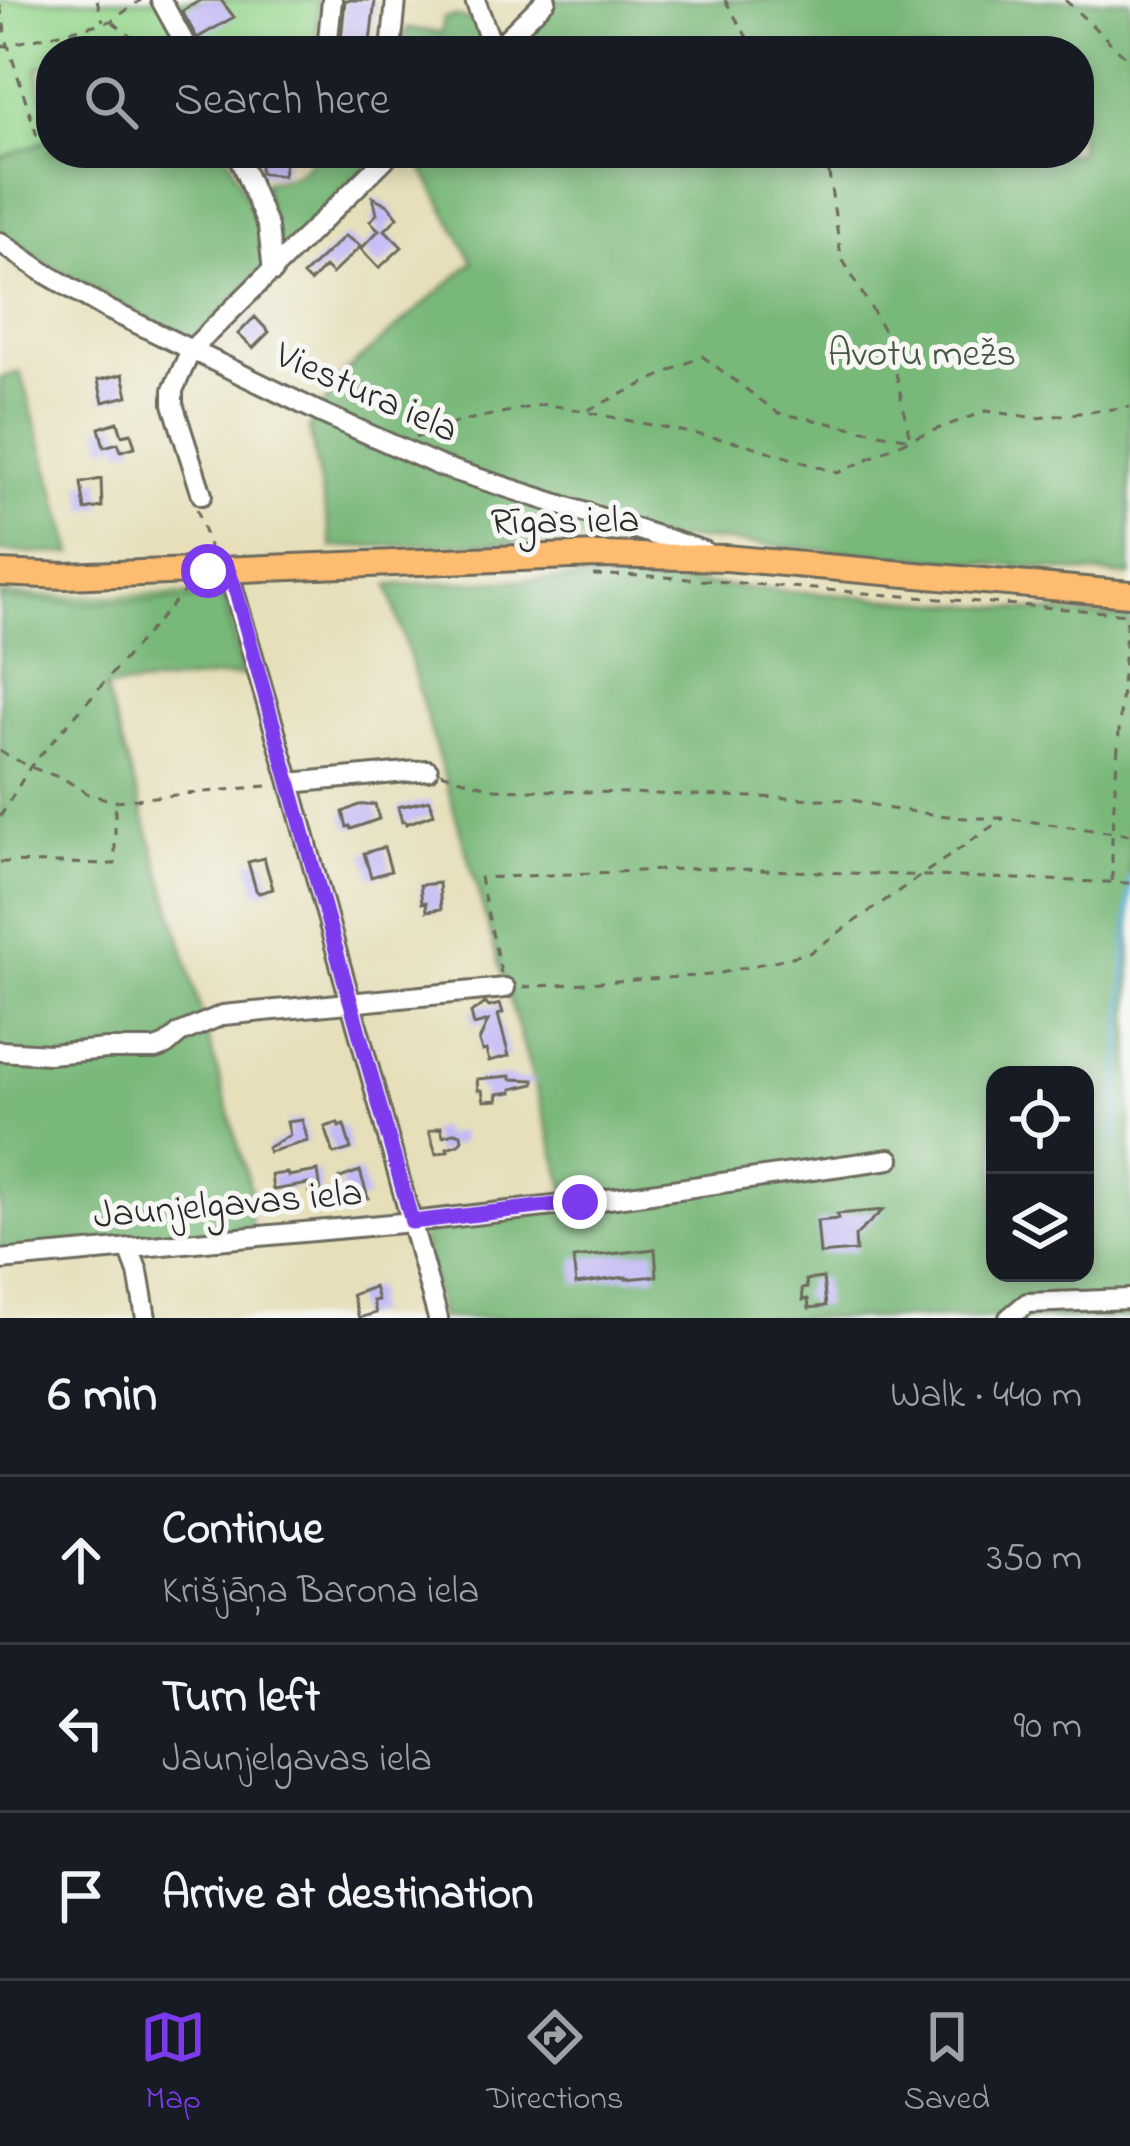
<!DOCTYPE html>
<html lang="en">
<head>
<meta charset="utf-8">
<style>
	body { margin:0; font-family:"Indie Flower",sans-serif; background:#242831; color:#f1f3f6 }
	.controls { position:absolute; right:36px; bottom:36px; display:grid; overflow:hidden; border-radius:24px; box-shadow:0 6px 18px #0003 }
	.controls button { width:108px; height:108px; display:grid; place-items:center; padding:0; border:0; border-bottom:3px solid #363941; background:#171b24; color:#f1f3f6; font:60px sans-serif }
	.stop { position:absolute; width:36px; height:36px; margin:-27px; border:9px solid #7c3aed; border-radius:50%; background:#fff }
	.stop.end { background:#7c3aed; border-color:#fff; box-shadow:0 3px 12px #0008 }
	.list { margin:0; padding:0; list-style:none }
	h2 { display:flex; justify-content:space-between; align-items:center; height:156px; margin:0; padding:0 48px; font-size:51px }
	h2 small { font-size:39px; font-weight:400; color:#9ea1a6 }
	.list li { display:grid; grid-template-columns:78px 1fr auto; gap:36px; align-items:center; box-sizing:border-box; height:168px; padding:0 48px; border-top:3px solid #363941 }
	.list b { display:block; font-size:45px; white-space:nowrap }
	.list p { margin:0; font-size:39px; white-space:nowrap; color:#9ea1a6 }
	.list em { font-size:39px; font-style:normal; color:#9ea1a6 }
	.icon { flex:none; width:66px; height:66px; fill:none; stroke:currentColor; stroke-width:2; stroke-linecap:round; stroke-linejoin:round }
	.map { position:relative; flex:none; width:1130px; height:1318px; overflow:hidden }
	.search { position:absolute; background:#171b24; box-shadow:0 6px 18px #0003; left:36px; right:36px; top:36px; height:132px; display:flex; align-items:center; gap:30px; box-sizing:border-box; padding:0 42px; border-radius:48px; color:#9ea1a6; font-size:45px }
	.sheet { height:660px; background:#171b24 }
	nav { display:flex; justify-content:space-around; align-items:center; box-sizing:border-box; height:168px; border-top:3px solid #363941; background:#171b24; font-size:33px; color:#9ea1a6 }
	nav a { display:grid; justify-items:center; gap:6px }
	nav .on { color:#7c3aed }
	.map>svg:first-child { display:block }
</style>
</head>
<body>
<div class="map">
<svg width="1130" height="1318" viewBox="0 0 1130 1318">
	<rect width="100%" height="100%" fill="#f6f6f2"/>
	<filter id="ink" filterUnits="userSpaceOnUse"><feTurbulence type="fractalNoise" baseFrequency=".00833" numOctaves="2"/><feDisplacementMap in="SourceGraphic" scale="24" xChannelSelector="R" yChannelSelector="G"/><feConvolveMatrix kernelMatrix="1 2 1 2 8 2 1 2 1" color-interpolation-filters="sRGB"/></filter>
	<filter id="wash" filterUnits="userSpaceOnUse"><feTurbulence type="fractalNoise" baseFrequency=".004" numOctaves="4" result="noise"/><feDisplacementMap in="SourceGraphic" scale="48" xChannelSelector="R" yChannelSelector="G"/><feGaussianBlur stdDeviation="2.7" result="paint"/><feColorMatrix in="noise" values="0 0 0 0 0 0 0 0 0 0 0 0 0 0 0 0 0 1.4 0 .05"/><feComposite in="paint" operator="in"/></filter>
	<g filter="url(#wash)">
		<rect width="100%" height="100%" fill="#e6dfba"/>
		<path fill="#96d78d" stroke="#60815c" stroke-width="3" d="M0,0H318L316,51H114L111,45L98,44L79,51H51V62L38,68L43,98L51,105V153L0,210Z
			M224,593L229,597L247,673L241,675L224,598L83,603L0,598V594L76,597Z"/>
		<path fill="#78b878" stroke="#527252" stroke-width="3" fill-rule="evenodd" d="M546,0H1130V576L696,539L332,547L309,427L344,373L473,262L414,153H1079V51H494Z
			M454,16L478,22L483,35L477,51H402L407,28L441,33L444,18Z
			M51,139V153H227L258,226L263,268L193,344L50,265L0,231V158Z
			M317,153H381L285,251L277,249L266,197L265,181C291,180 303,174 317,153Z
			M20,372L72,549L73,554L0,551V378Z
			M560,579L651,580L1130,618V1318H441L420,1228L571,1208L388,585ZM995,1075H1085V1273H995Z
			M0,598L84,603L224,598L241,675L105,688L172,909L254,1202L249,1209L253,1235L0,1260Z"/>
		<g fill="none" stroke-linecap="round" stroke-linejoin="round">
			<path stroke="#61b0db" stroke-width="4.5" d="M1116,1142L1130,878"/>
		</g>
		<g id="blocks">
			<path fill="#c3b9f6" d="M201,0H221L234,17L197,38L182,11Z
				M345,0H375L369,51H340Z
				M260,153H286L283,176L260,173Z
				M373,197L388,205L398,217L385,230L402,247L379,268L361,249L379,230L370,221L377,214Z
				M345,236L361,246L332,274L325,267L310,282L303,275Z
				M255,317L269,332L253,348L238,334Z
				M123,374L128,396L103,402L98,380Z
				M118,422L122,435L131,433L135,447L121,451L118,443L104,447L99,428Z
				M101,479L102,507L85,510L81,483Z
				M430,800L434,814L406,824L405,821L402,822L398,807Z
				M375,804L379,819L351,829L350,826L347,827L343,812L359,805Z
				M384,847L391,871L371,877L364,853Z
				M264,858L273,889L259,893L256,890L248,862Z
				M439,883L441,909L427,911L426,902L422,903L420,885Z
				M485,1003L489,1007L500,1004L503,1013L498,1015L509,1056L489,1061L486,1050L482,1051L479,1041L488,1021L474,1025L471,1013Z
				M511,1076V1079L534,1080V1084L512,1089V1092L497,1094L498,1100L484,1101L482,1090H478L477,1079Z
				M302,1120L308,1141L269,1152L267,1148L290,1135L287,1122Z
				M338,1123L339,1127L344,1125L351,1149L334,1154L325,1127Z
				M441,1127L443,1136L456,1132L461,1134L462,1140L459,1144L447,1148L448,1151L436,1154L429,1131Z
				M318,1171L321,1192L309,1193L308,1184L273,1190L271,1175L287,1173L288,1176Z
				M360,1171L368,1198L345,1205L340,1178Z
				M883,1210L855,1236L856,1251L820,1254L817,1221L838,1219L837,1214Z
				M655,1249L657,1276L626,1279V1277L576,1284L573,1258Z
				M823,1278L826,1306L809,1308L808,1299L803,1300L802,1289L807,1288L806,1280Z
				M374,1287L378,1300L373,1301L376,1313L359,1318L352,1295Z"/>
		</g>
	</g>
	<g filter="url(#ink)">
		<use href="#blocks" fill-opacity="0" stroke="#6c6a5d" stroke-width="3"/>
		<g fill="none" stroke-linecap="round" stroke-linejoin="round">
			<defs>
				<path id="minor" d="M161,0L189,51
					M475,0L494,51
					M328,39L332,0
					M391,51L396,0
					M494,51L546,0
					M237,153L268,227L273,272
					M0,242L45,273L107,309L319,412L440,466L704,551
					M202,495L173,404V390L191,350L391,153
					M228,570L290,783L438,1318
					M290,783L428,770
					M0,1051L49,1054L107,1049H155L166,1045L180,1033L223,1015L505,988
					M129,1248L138,1272L146,1318
					M0,1260L412,1222L580,1203L890,1159
					M1009,1318L1027,1303L1130,1299"/>
				<path id="major" d="M0,573L65,576L598,555L726,558L1130,594"/>
			</defs>
			<use href="#minor" stroke="#6c6a5d" stroke-width="24"/>
			<use href="#major" stroke="#6c6a5d" stroke-width="30"/>
			<path stroke="#6c6a5d" stroke-width="3" stroke-dasharray="9 9" stroke-linecap="butt" d="M97,0L103,21
				M725,0L755,51
				M1065,0L1130,61
				M0,6L8,45L37,136L51,131
				M113,22L147,51
				M0,47L111,21L141,0
				M303,51L315,45
				M588,410L702,356L778,413L910,439L889,339L841,257L826,153
				M415,438L457,422L546,404L742,443L838,473L910,439L986,411L1037,418L1130,407
				M197,509L209,546L207,551
				M593,575L651,576L1130,614
				M0,751L30,767L64,779L88,794L115,801L276,785
				M441,773L495,789L853,800L891,809L964,818H1004L1130,835
				M0,817L30,767L184,591
				M0,862L115,864V801
				M1112,881V833L1127,615
				M501,973L480,878L707,868L1130,883
				M523,987L712,975L809,953L1004,818"/>
			<use href="#minor" stroke="#fff" stroke-width="18"/>
			<use href="#major" stroke="#fdbc6f" stroke-width="24"/>
		</g>
	</g>
	<g fill="none" stroke-linecap="round" stroke-linejoin="round" filter="url(#ink)">
		<path stroke="#7c3aed" stroke-width="15" d="M208,571L228,570L235,588L412,1222L580,1202"/>
	</g>
	<g text-anchor="middle" dominant-baseline="central" stroke-width="10" stroke-linejoin="round" paint-order="stroke">
		<g font-size="39" fill="#465644" stroke="#f6f6f2">
			<text x="922" y="355">Avotu mežs</text>
		</g>
		<g font-size="39" fill="#2b2b2b" stroke="#f6f6f2">
			<text transform="translate(366 394) rotate(24)">Viestura iela</text>
			<text transform="translate(565 523) rotate(-1)">Rīgas iela</text>
			<text transform="translate(228 1206) rotate(-5)">Jaunjelgavas iela</text>
		</g>
	</g>
</svg>
<div class="controls">
<button><svg class="icon" aria-label="locate" viewBox="0 0 24 24"><circle cx="12" cy="12" r="6"/><path d="M12 2v4M12 18v4M2 12h4M18 12h4"/></svg></button>
<button><svg class="icon" aria-label="layers" viewBox="0 0 24 24"><path d="M12 4l9 5-9 5-9-5zM3 14l9 5 9-5"/></svg></button>
</div>
<div class="stop" style="left:208px;top:571px"></div>
<div class="stop end" style="left:580px;top:1202px"></div>
<div class="search"><svg class="icon" aria-label="search" viewBox="0 0 24 24"><circle cx="10" cy="10" r="6"/><path d="M15 15l6 6"/></svg>Search here</div>
</div>
<section class="sheet">
<h2>6 min<small>Walk · 440 m</small></h2>
<ul class="list">
<li><svg class="icon" aria-label="ahead" viewBox="0 0 24 24"><path d="M12 20V5M6 11l6-6 6 6"/></svg><div><b>Continue</b><p>Krišjāņa Barona iela</p></div><em>350 m</em></li>
<li><svg class="icon" aria-label="left" viewBox="0 0 24 24"><path d="M17 20v-9H6M10 6l-5 5 5 5"/></svg><div><b>Turn left</b><p>Jaunjelgavas iela</p></div><em>90 m</em></li>
<li><svg class="icon" aria-label="arrive" viewBox="0 0 24 24"><path d="M6 21V4h12l-3 4 3 4H6"/></svg><div><b>Arrive at destination</b></div></li>
</ul>
</section>
<nav>
<a class="on"><svg class="icon" aria-label="map" viewBox="0 0 24 24"><path d="M3 6l6-2 6 2 6-2v14l-6 2-6-2-6 2zM9 4v14M15 6v14"/></svg>Map</a>
<a><svg class="icon" aria-label="directions" viewBox="0 0 24 24"><path d="M12 3l9 9-9 9-9-9zM9 14v-3h6M13 9l2 2-2 2"/></svg>Directions</a>
<a><svg class="icon" aria-label="saved" viewBox="0 0 24 24"><path d="M7 4h10v16l-5-4-5 4z"/></svg>Saved</a>
</nav>
</body>
</html>
